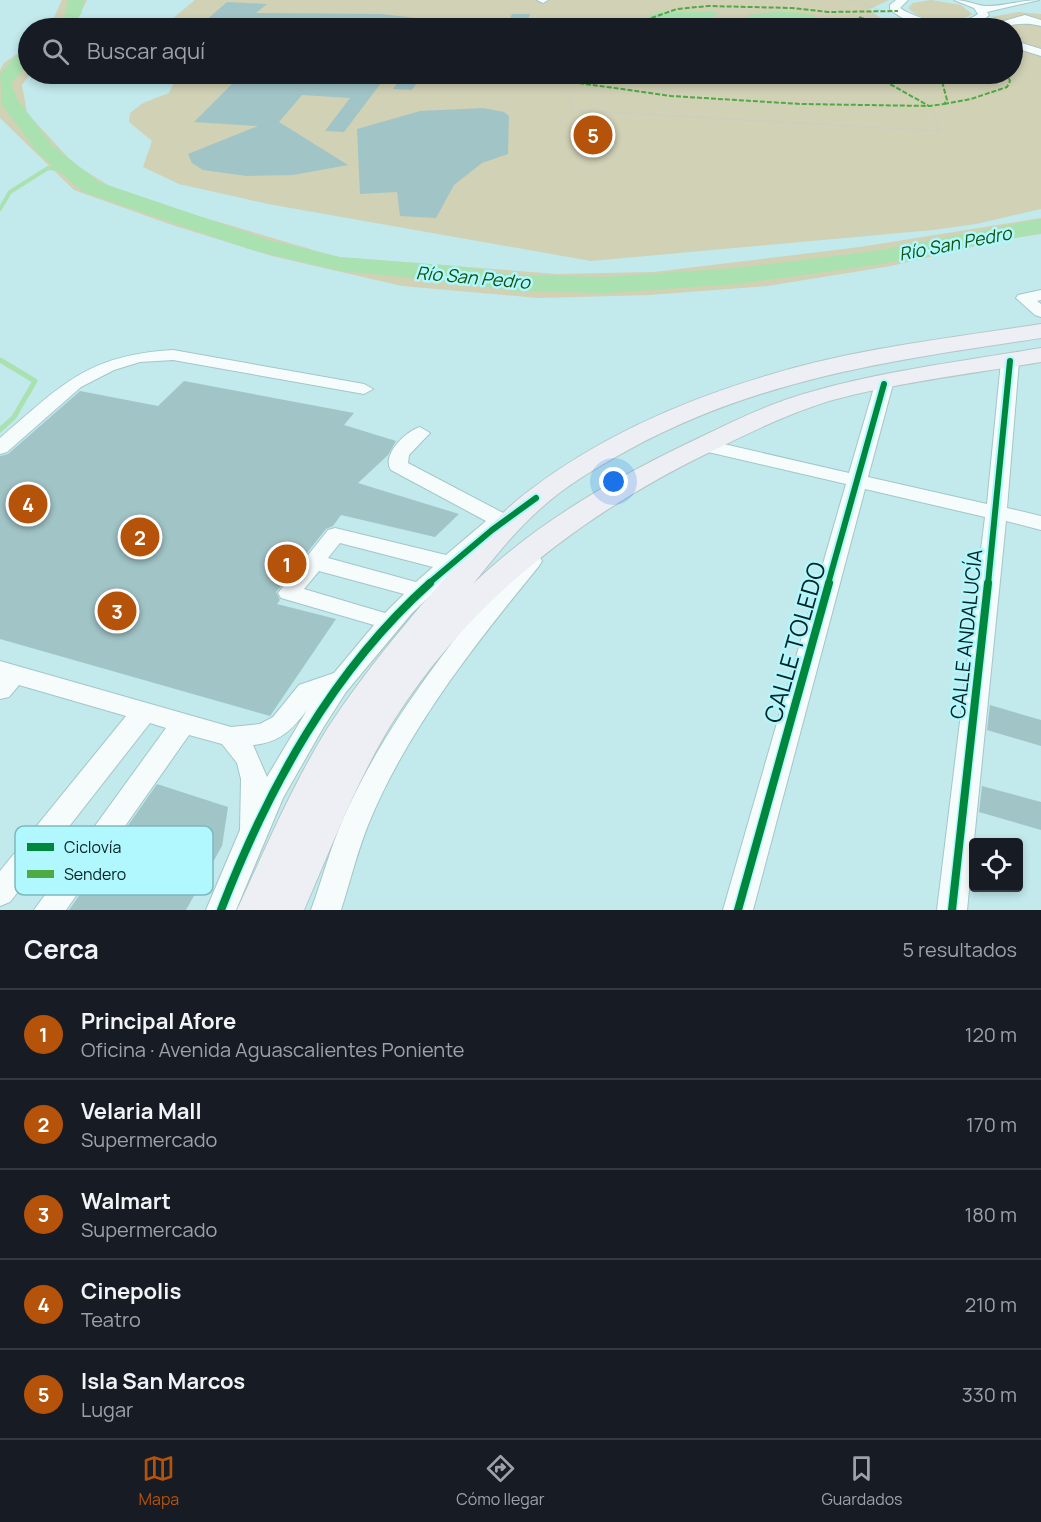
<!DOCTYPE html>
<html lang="es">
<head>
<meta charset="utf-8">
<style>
	body { margin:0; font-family:Manrope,sans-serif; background:#20242c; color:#f1f3f6 }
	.controls { position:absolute; right:18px; bottom:18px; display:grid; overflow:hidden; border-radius:6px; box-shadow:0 3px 9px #0003 }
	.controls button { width:54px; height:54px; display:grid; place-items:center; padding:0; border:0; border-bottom:2px solid #363941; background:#171b24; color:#f1f3f6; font:30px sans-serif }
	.you { position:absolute; left:614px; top:482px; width:21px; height:21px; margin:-15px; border:4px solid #fff; border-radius:50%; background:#1a73e8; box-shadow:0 0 0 9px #1a73e833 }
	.badge { display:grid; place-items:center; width:39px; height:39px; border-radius:50%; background:#b45309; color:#fff; font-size:20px; font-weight:700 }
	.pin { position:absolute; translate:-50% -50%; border:3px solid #fff; box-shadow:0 2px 6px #0006 }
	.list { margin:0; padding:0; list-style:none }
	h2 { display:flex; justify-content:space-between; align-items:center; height:78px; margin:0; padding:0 24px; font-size:26px }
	h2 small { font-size:20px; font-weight:400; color:#9ea1a6 }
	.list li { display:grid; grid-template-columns:39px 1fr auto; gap:18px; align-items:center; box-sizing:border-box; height:90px; padding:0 24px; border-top:2px solid #363941 }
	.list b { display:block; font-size:22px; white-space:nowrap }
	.list p { margin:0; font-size:20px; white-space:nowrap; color:#9ea1a6 }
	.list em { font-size:20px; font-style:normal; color:#9ea1a6 }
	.icon { flex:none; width:33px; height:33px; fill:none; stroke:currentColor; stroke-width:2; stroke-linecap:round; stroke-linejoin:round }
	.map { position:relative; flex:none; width:1041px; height:910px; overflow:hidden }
	.search { position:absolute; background:#171b24; box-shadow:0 3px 9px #0003; left:18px; right:18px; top:18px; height:66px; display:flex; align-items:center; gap:15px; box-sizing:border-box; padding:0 21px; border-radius:33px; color:#9ea1a6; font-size:22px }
	.sheet { height:528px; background:#171b24 }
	nav { display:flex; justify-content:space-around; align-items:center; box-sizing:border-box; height:84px; border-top:2px solid #363941; background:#171b24; font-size:16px; color:#9ea1a6 }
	nav a { display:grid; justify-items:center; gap:3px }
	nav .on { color:#b45309 }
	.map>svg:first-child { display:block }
</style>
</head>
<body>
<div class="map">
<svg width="1041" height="910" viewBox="0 0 1041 910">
	<rect width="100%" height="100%" fill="#c2e9ec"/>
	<path fill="#d0d1b5" d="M62,0H87L73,28H49Z
		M195,0H889L870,9C881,22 901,26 917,28H161Z
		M931,0L961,5L972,14C958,25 920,22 908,8L913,3Z
		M1018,12L1041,14V209L976,224L933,230L591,261L268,204L179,184L143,167L152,141L129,122L130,113L143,103L169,93L176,78L172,74H1012V28H962L996,20L992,17Z
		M28,46L30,74L22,85L27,113L74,164L121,193L337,257L557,274L654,272L860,247L1041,218V234L1002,240L891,266L767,286L649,295L538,298L402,286L272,256L172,225L74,190L0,118V70L4,63Z"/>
	<path fill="#aae1b1" d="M714,11L718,12L712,18C724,23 739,25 749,15C767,12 798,10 815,16C823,19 826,27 834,28H634L631,24L659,12Z
		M737,74H824C816,85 752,77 737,74Z"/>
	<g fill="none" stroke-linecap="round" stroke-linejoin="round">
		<path stroke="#aae1b1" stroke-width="4" d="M0,209L10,192L48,168L70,170"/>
		<path stroke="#aae1b1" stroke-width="5" d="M0,360L35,381L14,417L0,430"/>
		<path fill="#aae1b1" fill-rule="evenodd" d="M68,0H84L81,14L71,28H55L65,14Z
			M28,48V64L11,84L18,100L52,145L99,182L269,240L340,257L456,266L515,275L605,277L737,268L875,251L1041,219V233L875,265L737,284L605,293L515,291L456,282L340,271L252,250L83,192L38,153L2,105L0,74L22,49Z"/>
	</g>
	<path fill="#a1c4c7" d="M227,2L267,4L256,13L381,14L426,19L425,28H197Z
		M512,14H530L525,28H506Z
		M242,74L381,83L344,132L325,131L350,98L302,95L279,122L348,165L293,175L247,176L203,170L192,163L188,154L258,126L194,122Z
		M403,74H423L412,90L393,89Z
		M483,108L504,112L509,116L508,154L482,163L454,185L436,218L400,216L397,192L360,194L357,129L420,111Z
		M184,381L354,413L344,425L396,441L388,455L358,483L459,514L435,537L341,515L333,526L326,529L276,592L280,600L277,604L336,619L270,716L0,639V456L8,454L80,391L158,406Z
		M990,705L1041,720V746L987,730Z
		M157,784L228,807L222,846L186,910H69Z
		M982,786L1041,802V830L979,812Z"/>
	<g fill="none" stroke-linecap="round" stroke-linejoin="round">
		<defs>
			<path id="minor" d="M537,0H548L543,3Z
				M896,0H908L900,8C920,21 957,29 978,14L974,8L954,0C968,0 977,6 986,6C998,7 1022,0 1039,0L987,12L989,15C968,37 910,29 890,9V5Z
				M1025,15L1041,20V26C1014,19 1004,31 979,28Z
				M1012,40L1041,49V56L1012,47Z
				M1041,290V300L1037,301L1041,304V317L1035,315L1016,298L1018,295Z
				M173,350L364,384L373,389L364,394L173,360L140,362L114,370L81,387L7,452L0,454V438C62,385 87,355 173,350Z
				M1010,356L1019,361L1007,508L1041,516V530L1006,521L967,910H937L985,517L865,489L753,910H723L846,484L695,449L692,445L702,439L849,473L875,384L884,379L893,384L868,477L987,504L1001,361Z
				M420,427L430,433L409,455L408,463L507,515L510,520L412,613L346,692L323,728L283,798L236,910H206L240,830L241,779L237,763L222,744L189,735L66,910H34L166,728L150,723L10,902L0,906V871L126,716L19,685L9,697L0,699V661L231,727L260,724L273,717L299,685L334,673L374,625L281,598L278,593L328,530L335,528L446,555L486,521L391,470C381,455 406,431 420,427ZM340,543L433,567L416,582L328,558ZM319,571L404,594L385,613L304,589ZM307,710L267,777L253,745C279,743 292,730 307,710Z
				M531,554L539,556L542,561L539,566C476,643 410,726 371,818C358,848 351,879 341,910H311C322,880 330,849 343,819C386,722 455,636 523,556Z"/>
			<path id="major" d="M1041,324V338C895,360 763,377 630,449C599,466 566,485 540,509C515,531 494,558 473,584C539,520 622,474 705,435C740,418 776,401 814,391C888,370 965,361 1041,348V362C971,374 898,382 829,401C790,413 753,431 716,449C587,511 472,597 394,720C357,779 332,846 304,910H237C265,849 292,786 327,729C362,675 403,626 445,578C472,547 497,514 530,490C601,436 684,400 769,375C857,348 950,338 1041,324Z"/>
		</defs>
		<use href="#minor" stroke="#a3c6c9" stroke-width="2"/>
		<use href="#major" stroke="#b3c7c8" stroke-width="2"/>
		<path stroke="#c1cccd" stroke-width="1.5" stroke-dasharray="1 2" stroke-linecap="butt" d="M850,0L883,11
			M568,94L572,110L940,131L930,106"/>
		<use href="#minor" fill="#f6fcfc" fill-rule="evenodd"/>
		<use href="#major" fill="#edeff4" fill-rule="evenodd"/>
		<path stroke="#50aa44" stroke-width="2" stroke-dasharray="5 2" stroke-linecap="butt" d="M859,17L875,23L872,28
			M589,21L640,22L677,9L708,6L792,8L828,12L898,11
			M914,28L927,21
			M589,74C637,88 686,81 735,81C778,81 820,89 862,74
			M872,74L929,106
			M572,82L671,96L801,104L930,106L944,104L947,100L940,74
			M944,104L971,99L1007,87L1010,81L1007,74"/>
		<defs>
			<path id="cycleway-far1" d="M428,584L492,530L536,498
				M828,584L884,384
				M988,584L1010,361"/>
			<path id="cycleway" d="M221,910C268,788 332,671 430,583
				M738,910L829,583
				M952,910L988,583"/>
		</defs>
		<use href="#cycleway-far1" stroke="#b0f8fd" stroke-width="10"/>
		<use href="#cycleway" stroke="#b0f8fd" stroke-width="11"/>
		<use href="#cycleway-far1" stroke="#00873e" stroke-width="6"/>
		<use href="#cycleway" stroke="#00873e" stroke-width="8"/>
	</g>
	<g text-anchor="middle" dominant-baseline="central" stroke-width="5" stroke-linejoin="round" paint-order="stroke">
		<g font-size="18" font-style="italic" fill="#14520f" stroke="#b0f8fd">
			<text transform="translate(955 243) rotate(-11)">Río San Pedro</text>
			<text transform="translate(473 277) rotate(5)">Río San Pedro</text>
		</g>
		<g font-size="20" fill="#042224" stroke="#b0f8fd">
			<text transform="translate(966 634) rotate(-84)">CALLE ANDALUCÍA</text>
		</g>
		<g font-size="24" fill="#042224" stroke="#b0f8fd">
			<text transform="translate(794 642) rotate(-74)">CALLE TOLEDO</text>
		</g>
	</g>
	<rect x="15" y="826" width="198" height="69" rx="9" fill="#b0f8fd" stroke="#7cb8bc" stroke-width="1.5"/>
	<rect x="27" y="843" width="27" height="8" fill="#00873e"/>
	<rect x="27" y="870" width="27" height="8" fill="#50aa44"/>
	<g font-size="16" fill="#042224">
		<text x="64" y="853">Ciclovía</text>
		<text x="64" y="880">Sendero</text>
	</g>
</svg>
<div class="controls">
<button><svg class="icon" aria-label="locate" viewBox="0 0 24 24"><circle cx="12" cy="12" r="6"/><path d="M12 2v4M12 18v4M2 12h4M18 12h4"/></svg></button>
</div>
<div class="you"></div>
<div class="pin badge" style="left:287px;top:564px">1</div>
<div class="pin badge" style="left:140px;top:537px">2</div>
<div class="pin badge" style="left:117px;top:611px">3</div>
<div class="pin badge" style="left:28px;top:504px">4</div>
<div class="pin badge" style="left:593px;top:135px">5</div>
<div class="search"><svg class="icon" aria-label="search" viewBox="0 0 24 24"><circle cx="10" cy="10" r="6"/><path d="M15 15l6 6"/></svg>Buscar aquí</div>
</div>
<section class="sheet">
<h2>Cerca<small>5 resultados</small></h2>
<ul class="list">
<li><span class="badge">1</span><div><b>Principal Afore</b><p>Oficina · Avenida Aguascalientes Poniente</p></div><em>120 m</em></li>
<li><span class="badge">2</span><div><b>Velaria Mall</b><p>Supermercado</p></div><em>170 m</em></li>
<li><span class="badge">3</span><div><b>Walmart</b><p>Supermercado</p></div><em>180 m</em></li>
<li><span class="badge">4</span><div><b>Cinepolis</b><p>Teatro</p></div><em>210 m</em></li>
<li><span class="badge">5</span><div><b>Isla San Marcos</b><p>Lugar</p></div><em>330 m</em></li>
</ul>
</section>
<nav>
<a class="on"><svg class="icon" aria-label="map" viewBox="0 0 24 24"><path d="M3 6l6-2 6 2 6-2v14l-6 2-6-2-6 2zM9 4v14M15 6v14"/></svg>Mapa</a>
<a><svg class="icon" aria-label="directions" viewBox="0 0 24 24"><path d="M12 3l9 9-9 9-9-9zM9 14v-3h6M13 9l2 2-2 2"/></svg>Cómo llegar</a>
<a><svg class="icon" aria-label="saved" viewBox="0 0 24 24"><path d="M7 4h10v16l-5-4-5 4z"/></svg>Guardados</a>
</nav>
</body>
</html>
